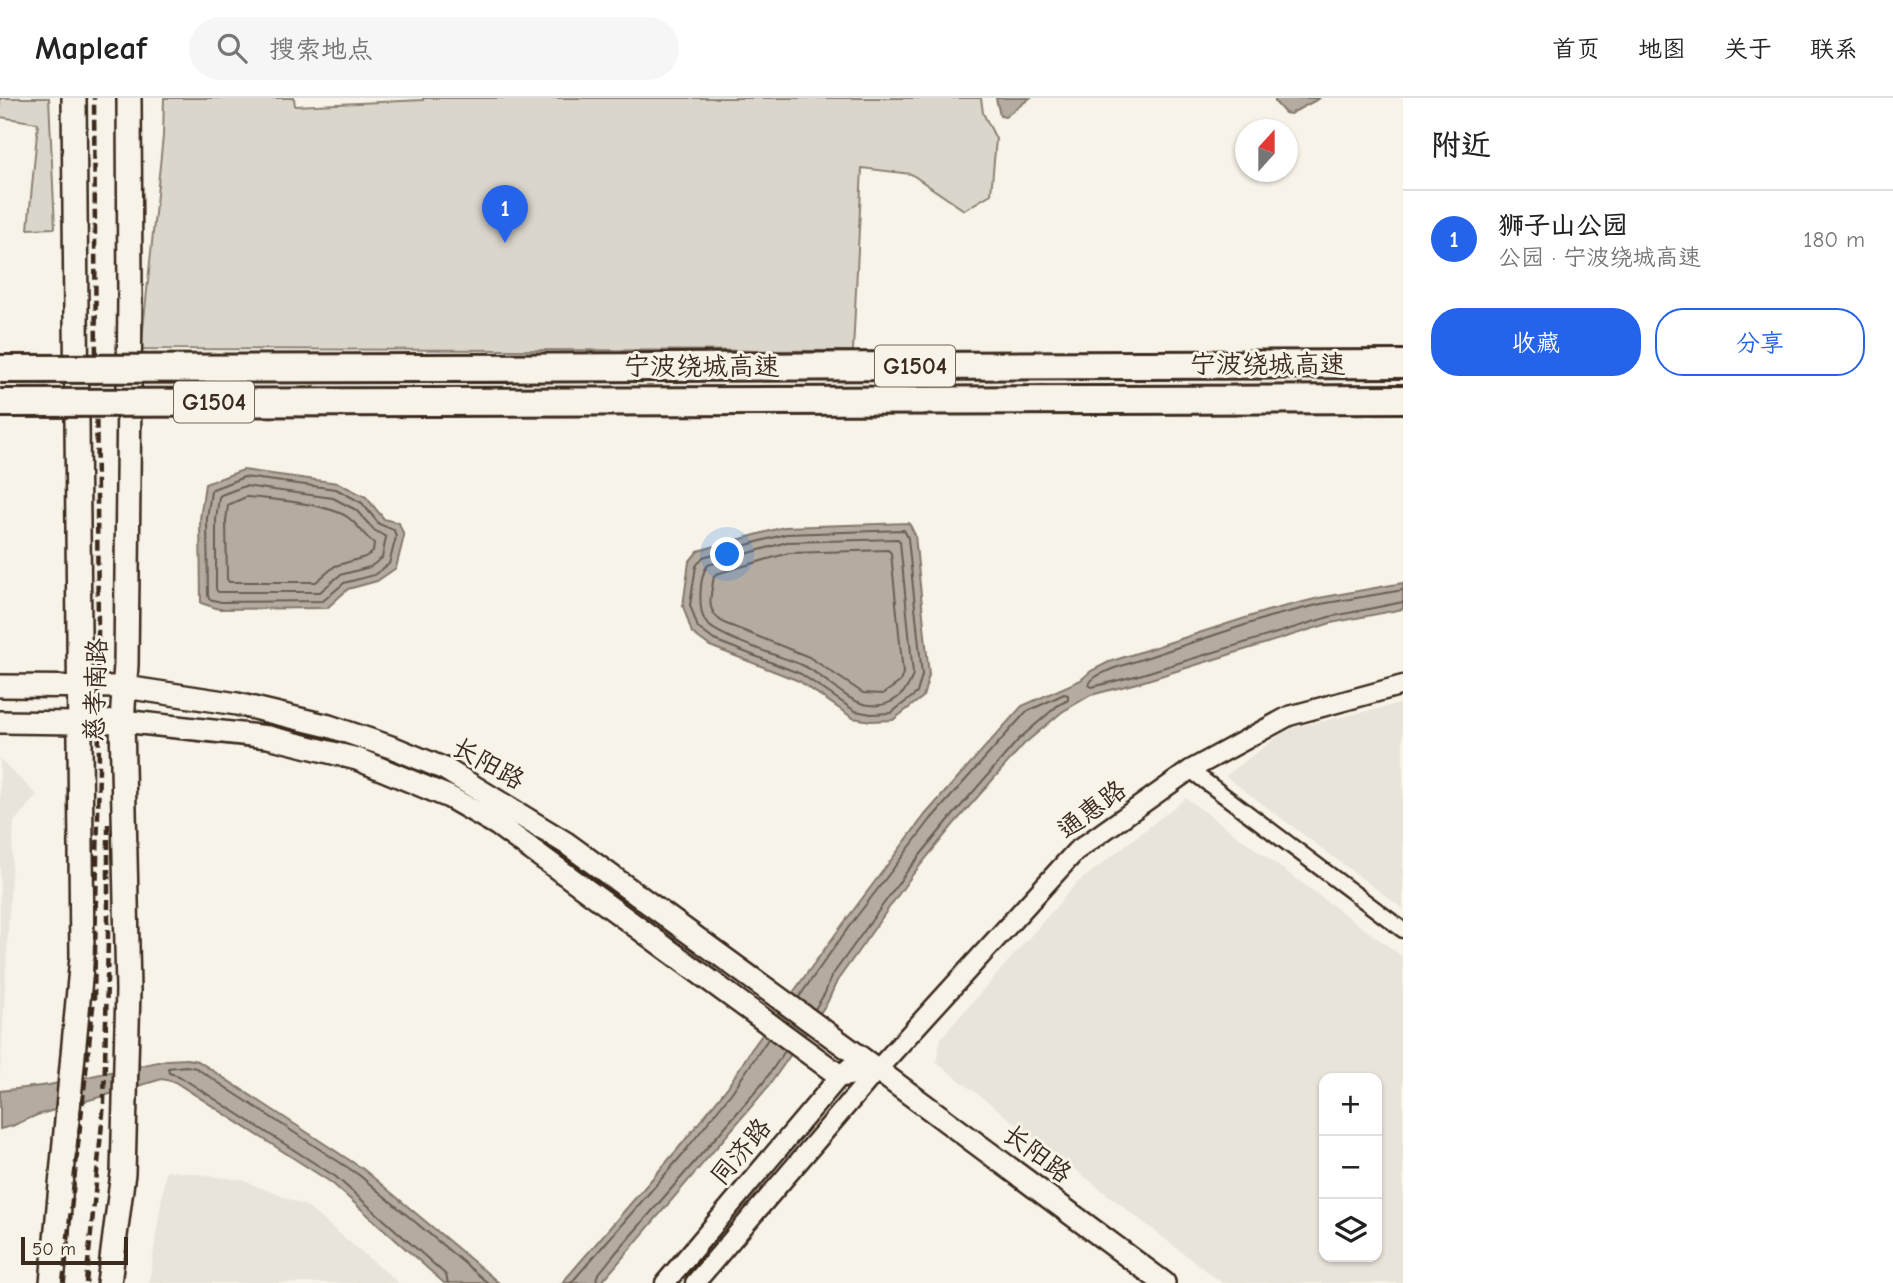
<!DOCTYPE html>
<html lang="zh">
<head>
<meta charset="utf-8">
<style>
	body { margin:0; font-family:"Comic Neue","LXGW WenKai TC",sans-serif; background:#f6f6f6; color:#222 }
	.controls { position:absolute; right:21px; bottom:21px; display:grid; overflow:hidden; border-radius:14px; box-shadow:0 2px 5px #0004 }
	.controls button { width:63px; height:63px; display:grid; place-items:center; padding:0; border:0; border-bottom:2px solid #e0e0e0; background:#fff; color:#222; font:35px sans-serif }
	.compass { position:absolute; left:1235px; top:21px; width:63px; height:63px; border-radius:50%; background:#fff; box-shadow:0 2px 5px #0004; rotate:21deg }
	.scale { position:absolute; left:21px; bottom:18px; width:107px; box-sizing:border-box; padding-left:7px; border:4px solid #3b2a1e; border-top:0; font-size:19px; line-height:24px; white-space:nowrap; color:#3b2a1e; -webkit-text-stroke:5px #f7f3e8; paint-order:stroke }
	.you { position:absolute; left:728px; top:457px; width:24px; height:24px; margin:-18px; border:5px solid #fff; border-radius:50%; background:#1a73e8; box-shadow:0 0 0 10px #1a73e833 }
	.badge { display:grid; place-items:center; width:46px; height:46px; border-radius:50%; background:#2563eb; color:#fff; font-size:23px; font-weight:700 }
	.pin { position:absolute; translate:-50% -58px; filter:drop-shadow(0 2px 4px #0008) }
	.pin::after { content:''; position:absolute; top:37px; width:24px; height:21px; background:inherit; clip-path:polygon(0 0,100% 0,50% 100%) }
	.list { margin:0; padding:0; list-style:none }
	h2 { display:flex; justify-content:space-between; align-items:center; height:91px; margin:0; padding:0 28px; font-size:30px }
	h2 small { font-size:23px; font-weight:400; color:#767676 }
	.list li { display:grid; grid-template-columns:46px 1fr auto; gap:21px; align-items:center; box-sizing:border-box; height:98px; padding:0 28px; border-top:2px solid #e0e0e0 }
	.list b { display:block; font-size:26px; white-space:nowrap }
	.list p { margin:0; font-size:23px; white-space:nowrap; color:#767676 }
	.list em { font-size:23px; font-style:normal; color:#767676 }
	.actions { display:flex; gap:14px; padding:21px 28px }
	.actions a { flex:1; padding:16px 0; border:2px solid #2563eb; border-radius:28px; text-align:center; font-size:24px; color:#2563eb }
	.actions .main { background:#2563eb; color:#fff }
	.icon { flex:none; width:38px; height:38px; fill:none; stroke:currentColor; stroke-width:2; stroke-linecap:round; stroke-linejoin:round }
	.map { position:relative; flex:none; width:1403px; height:1185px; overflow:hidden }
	header { display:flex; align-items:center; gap:42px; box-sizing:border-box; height:98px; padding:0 35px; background:#fff; border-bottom:2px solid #e0e0e0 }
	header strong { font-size:33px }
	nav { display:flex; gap:38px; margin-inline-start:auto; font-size:24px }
	.search { width:490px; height:63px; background:#f6f6f6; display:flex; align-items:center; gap:18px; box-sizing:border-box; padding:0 24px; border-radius:38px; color:#767676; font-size:26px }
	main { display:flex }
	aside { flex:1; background:#fff }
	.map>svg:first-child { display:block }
</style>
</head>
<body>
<header>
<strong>Mapleaf</strong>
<div class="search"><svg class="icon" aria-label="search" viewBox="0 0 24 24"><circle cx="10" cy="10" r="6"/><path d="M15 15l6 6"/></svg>搜索地点</div>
<nav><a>首页</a><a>地图</a><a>关于</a><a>联系</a></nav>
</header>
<main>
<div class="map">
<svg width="1403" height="1185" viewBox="0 0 1403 1185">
	<rect width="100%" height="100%" fill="#f7f3e8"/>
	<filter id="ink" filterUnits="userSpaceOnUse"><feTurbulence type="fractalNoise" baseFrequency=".0143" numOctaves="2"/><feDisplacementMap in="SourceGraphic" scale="14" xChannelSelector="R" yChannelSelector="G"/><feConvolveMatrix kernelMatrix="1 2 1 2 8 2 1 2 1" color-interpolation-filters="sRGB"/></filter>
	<g filter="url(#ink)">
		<path fill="#e9e4d9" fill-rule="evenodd" d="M1403,605V811L1225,678L1288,631Z
			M0,661L37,697L14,724L0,981Z
			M1186,700L1403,859V1185H1222L936,964L941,940L1076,786ZM1377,980V1159H1324V980Z
			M166,1072L242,1082L306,1108L399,1185H149Z"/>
		<path fill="#dbd6cb" stroke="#8b8074" stroke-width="2" d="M0,0H49L55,130L28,131L38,25L0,19Z
			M164,0H294L295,8L423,2V0H981L983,15L996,41L991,96L964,112L911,76L862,70L853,253L141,251L163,38Z"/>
		<path fill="#b4aca0" stroke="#84786c" stroke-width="2" d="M996,0H1030L1005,19L1000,18Z
			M1275,0H1320L1290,16L1285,15L1275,4Z
			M243,372L338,385L366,399L384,421L399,425L404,438L396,470L377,483L348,491L327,510L219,511L201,505L200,421L205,386Z
			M909,425L915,437L929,577L923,599L893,622L871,623L853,620L799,583L710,548L692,535L683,508L689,464L698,453L784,429Z
			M1403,485V511L1331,525L1141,584L1091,597L1062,614L1024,646L953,727L913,776L837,883L827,905L768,989L601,1185H562L677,1052L727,990L751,952L843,826L925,717L960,677L1022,608L1081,582L1091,573L1109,564L1267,513L1319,500Z
			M187,961L198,963L363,1071L499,1185H444L332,1085L175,984L162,981L37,1017L12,1028L0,1031V993L49,987L167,962Z"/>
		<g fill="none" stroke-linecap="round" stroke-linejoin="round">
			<path stroke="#6b5e52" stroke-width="2" d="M244,379L336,391L362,405L379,426L394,432L396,439L389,466L374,477L344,485L323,503L221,504L209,501L208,497L207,421L211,393L213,391Z
				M245,388L333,400L356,412L374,432L386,439L382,460L370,469L340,477L320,494H218L216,491V422L219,399L221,397Z
				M246,399C270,401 333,406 350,421C359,428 364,438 374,445L373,454L365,459L335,468L316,484H229L227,481L226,423L228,407Z
				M904,432L908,440L922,577L917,595L891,615L871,616L855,613L801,576L714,542L698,530L690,507L696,468L703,459L786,436Z
				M898,441L900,444L913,576C908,595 891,610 870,607C844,604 825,577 802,567C783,559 713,538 705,523C698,511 699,477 708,467L787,444Z
				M888,452L891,455L903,575L900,584L883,596L863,595L809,559L724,525C704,512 711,499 714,478L716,476L789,455Z
				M1403,492L1321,506L1269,519L1112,571C1104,575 1092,578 1089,587L1092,589L1139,577L1329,519L1403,504
				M799,899L848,830L931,721L1026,614L1064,596L1068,597V602L1057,608L1019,641L948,723L908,772L831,879L825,895L815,911
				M448,1185L446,1177L336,1079L179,978L169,975L168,970L186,968L196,970L359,1077L488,1185
				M571,1185L682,1057L732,994L768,941
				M596,1185L597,1178L613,1158L763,985L785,953"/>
			<defs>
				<path id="minor" d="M1190,672L1403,832"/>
				<path id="tertiary" d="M665,1185L840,978L850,969
					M695,1185L877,972L1076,753L1190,672L1289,618L1403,587"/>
				<path id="secondary" d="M0,588L125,589L237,606L329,628L394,650L445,671L566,745L860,959L1164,1185
					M0,624L80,625L122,623L268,639L357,661L449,699L498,727L840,978L877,972"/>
				<path id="primary" d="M52,1185L82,859L74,0
					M109,1185L123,1075L128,892L122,623L126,567L130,199L129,0"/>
				<path id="motorway" d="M428,270L1403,266
					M428,304L1403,301"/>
			</defs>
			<use href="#minor" stroke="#3b2a1e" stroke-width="19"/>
			<use href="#tertiary" stroke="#3b2a1e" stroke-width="23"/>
			<use href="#secondary" stroke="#3b2a1e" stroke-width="26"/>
			<use href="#primary" stroke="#3b2a1e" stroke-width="28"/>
			<use href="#motorway" stroke="#3b2a1e" stroke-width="32"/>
			<use href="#minor" stroke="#f7f3e8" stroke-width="14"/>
			<use href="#tertiary" stroke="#f7f3e8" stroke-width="18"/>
			<use href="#secondary" stroke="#f7f3e8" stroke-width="21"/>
			<use href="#primary" stroke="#f7f3e8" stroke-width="23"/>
			<use href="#motorway" stroke="#f7f3e8" stroke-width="26"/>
			<path stroke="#3b2a1e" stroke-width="4.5" stroke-dasharray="10 5" stroke-linecap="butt" d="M63,1185L94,900L99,670L94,0
				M86,1185L104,1005L108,841V724"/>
			<defs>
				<path id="motorway-bridge" d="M0,271L428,270
					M0,305L428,304"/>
			</defs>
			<use href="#motorway-bridge" stroke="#3b2a1e" stroke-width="32" stroke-linecap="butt"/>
			<use href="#motorway-bridge" stroke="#f7f3e8" stroke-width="26"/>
		</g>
	</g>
	<g text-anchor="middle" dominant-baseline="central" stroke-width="6" stroke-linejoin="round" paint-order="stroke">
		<g fill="#f7f3e8" stroke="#73665b" stroke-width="2">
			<rect x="875" y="247.5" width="80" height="41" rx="5"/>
			<rect x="174" y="283.5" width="80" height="41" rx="5"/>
		</g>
		<g font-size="24" font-weight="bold" fill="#3b2a1e">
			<text x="915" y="268">G1504</text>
			<text x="214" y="304">G1504</text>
		</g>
		<g font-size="26" fill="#3b2a1e" stroke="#f7f3e8">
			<text x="1268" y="267">宁波绕城高速</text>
			<text x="702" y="269">宁波绕城高速</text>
			<text transform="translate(96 592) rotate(-88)">慈孝南路</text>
			<text transform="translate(488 666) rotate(29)">长阳路</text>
			<text transform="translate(1092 712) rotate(-37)">通惠路</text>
			<text transform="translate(741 1054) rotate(-50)">同济路</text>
			<text transform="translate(1037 1056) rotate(37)">长阳路</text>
		</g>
	</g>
</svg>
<div class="controls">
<button>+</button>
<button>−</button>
<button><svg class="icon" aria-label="layers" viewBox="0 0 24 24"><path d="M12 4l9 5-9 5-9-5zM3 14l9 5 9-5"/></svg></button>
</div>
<svg class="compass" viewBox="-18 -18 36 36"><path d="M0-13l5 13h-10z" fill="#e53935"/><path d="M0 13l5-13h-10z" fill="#767676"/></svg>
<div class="scale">50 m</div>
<div class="you"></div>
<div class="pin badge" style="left:505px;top:145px">1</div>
</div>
<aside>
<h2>附近<small></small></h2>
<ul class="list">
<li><span class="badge">1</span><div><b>狮子山公园</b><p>公园 · 宁波绕城高速</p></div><em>180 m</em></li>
</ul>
<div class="actions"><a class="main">收藏</a><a>分享</a></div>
</aside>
</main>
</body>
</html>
